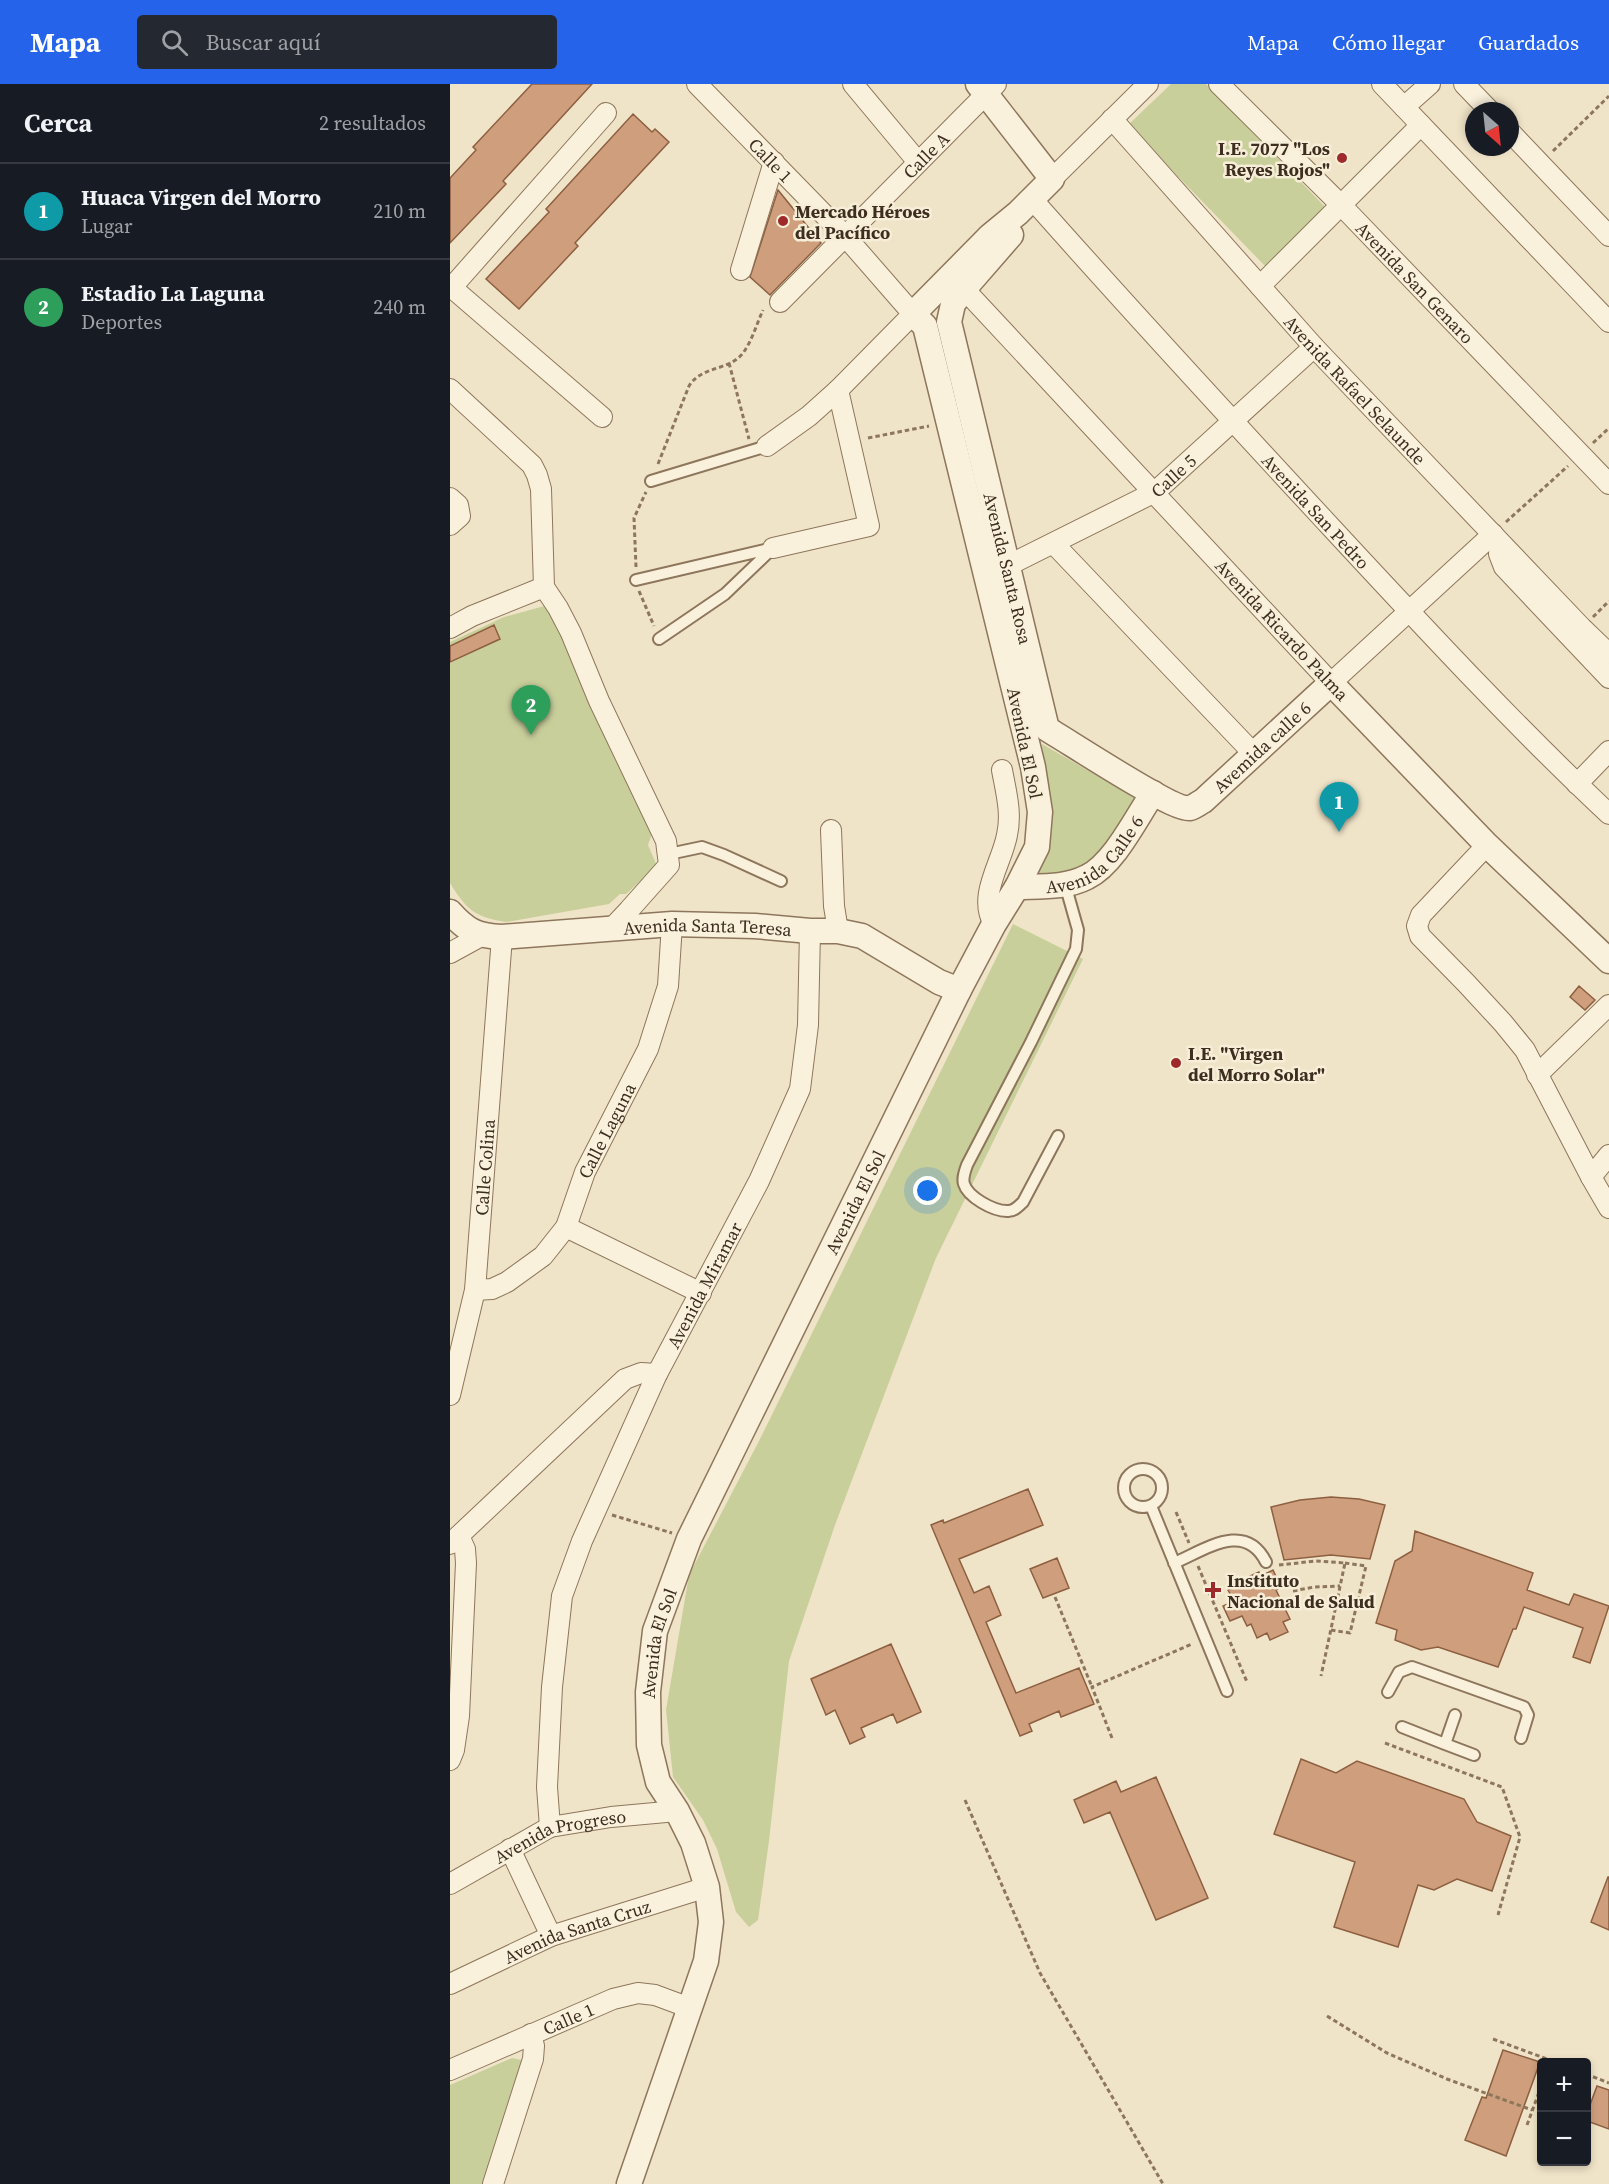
<!DOCTYPE html>
<html lang="es">
<head>
<meta charset="utf-8">
<style>
	body { margin:0; font-family:"Source Serif 4",serif; background:#242831; color:#f1f3f6 }
	.controls { position:absolute; right:18px; bottom:18px; display:grid; overflow:hidden; border-radius:6px; box-shadow:0 3px 9px #0003 }
	.controls button { width:54px; height:54px; display:grid; place-items:center; padding:0; border:0; border-bottom:2px solid #363941; background:#171b24; color:#f1f3f6; font:30px sans-serif }
	.compass { position:absolute; left:1015px; top:18px; width:54px; height:54px; border-radius:50%; background:#171b24; box-shadow:0 3px 9px #0003; rotate:153deg }
	.you { position:absolute; left:478px; top:1107px; width:21px; height:21px; margin:-15px; border:4px solid #fff; border-radius:50%; background:#1a73e8; box-shadow:0 0 0 9px #1a73e833 }
	.badge { display:grid; place-items:center; width:39px; height:39px; border-radius:50%; background:#2563eb; color:#fff; font-size:20px; font-weight:700 }
	.pin { position:absolute; translate:-50% -50px; filter:drop-shadow(0 2px 3px #0008) }
	.pin::after { content:''; position:absolute; top:32px; width:21px; height:18px; background:inherit; clip-path:polygon(0 0,100% 0,50% 100%) }
	.list { margin:0; padding:0; list-style:none }
	h2 { display:flex; justify-content:space-between; align-items:center; height:78px; margin:0; padding:0 24px; font-size:26px }
	h2 small { font-size:20px; font-weight:400; color:#9ea1a6 }
	.list li { display:grid; grid-template-columns:39px 1fr auto; gap:18px; align-items:center; box-sizing:border-box; height:96px; padding:0 24px; border-top:2px solid #363941 }
	.list b { display:block; font-size:22px; white-space:nowrap }
	.list p { margin:0; font-size:20px; white-space:nowrap; color:#9ea1a6 }
	.list em { font-size:20px; font-style:normal; color:#9ea1a6 }
	.icon { flex:none; width:33px; height:33px; fill:none; stroke:currentColor; stroke-width:2; stroke-linecap:round; stroke-linejoin:round }
	.map { position:relative; flex:none; width:1159px; height:2100px; overflow:hidden }
	header { display:flex; align-items:center; gap:36px; box-sizing:border-box; height:84px; padding:0 30px; background:#2563eb; color:#fff }
	header strong { font-size:28px }
	nav { display:flex; gap:33px; margin-inline-start:auto; font-size:21px }
	.search { width:420px; height:54px; background:#242831; display:flex; align-items:center; gap:15px; box-sizing:border-box; padding:0 21px; border-radius:6px; color:#9ea1a6; font-size:22px }
	main { display:flex }
	aside { flex:1; background:#171b24 }
	.map>svg:first-child { display:block }
</style>
</head>
<body>
<header>
<strong>Mapa</strong>
<div class="search"><svg class="icon" aria-label="search" viewBox="0 0 24 24"><circle cx="10" cy="10" r="6"/><path d="M15 15l6 6"/></svg>Buscar aquí</div>
<nav><a>Mapa</a><a>Cómo llegar</a><a>Guardados</a></nav>
</header>
<main>
<aside>
<h2>Cerca<small>2 resultados</small></h2>
<ul class="list">
<li><span class="badge" style="background:#0f9aa8">1</span><div><b>Huaca Virgen del Morro</b><p>Lugar</p></div><em>210 m</em></li>
<li><span class="badge" style="background:#2e9e5b">2</span><div><b>Estadio La Laguna</b><p>Deportes</p></div><em>240 m</em></li>
</ul>
</aside>
<div class="map">
<svg width="1159" height="2100" viewBox="0 0 1159 2100">
	<rect width="100%" height="100%" fill="#f0e4c8"/>
	<path fill="#c9cf9b" d="M721,0H756L877,125L816,183L678,41Z
		M98,521L204,744L198,761L207,782L176,810H170L159,820L56,838C24,833 16,825 0,799V558L54,533Z
		M592,660L688,715C675,737 662,767 638,781C624,789 599,791 583,793L597,733Z
		M563,840L633,875L486,1174L385,1441L339,1577L319,1757L308,1836L299,1843L286,1828L267,1765L253,1736L223,1693L216,1626L239,1491L309,1357Z
		M62,1974L72,1976L73,1990L35,2100H0V2001Z"/>
	<path fill="#cf9f7d" stroke="#8d5f41" stroke-width="1.5" d="M82,0H142L53,97L56,100L0,159V94L26,66L23,63Z
		M183,30L202,48L205,45L219,58L125,159L128,162L69,225L36,195L99,128L96,125Z
		M328,106L371,159L320,211L300,193Z
		M44,541L50,555L0,578V562Z
		M1129,902L1145,916L1135,926L1120,913Z
		M578,1405L593,1441L509,1475L524,1509L539,1502L551,1531L536,1538L566,1609L629,1584L644,1620L611,1633L609,1627L579,1640L582,1647L570,1652L481,1441L493,1436L494,1439Z
		M881,1413L909,1415L935,1421L920,1475L881,1471L834,1476L821,1423L850,1416Z
		M965,1447L1083,1489L1077,1506L1119,1521L1124,1510L1159,1522L1140,1579L1123,1573L1133,1544L1074,1523L1066,1545H1063L1048,1583L988,1563L971,1566L945,1556L947,1546L926,1539L945,1477L962,1467Z
		M607,1474L619,1504L593,1514L580,1485Z
		M823,1486L831,1503L826,1506L840,1535L833,1538L838,1548L820,1556L817,1549L807,1554L801,1540L797,1542L792,1532L780,1537L773,1522L784,1517L778,1506L786,1502L785,1499L809,1488L811,1492Z
		M441,1560L471,1628L447,1639L443,1630L411,1644L415,1653L400,1660L385,1626L376,1631L361,1595Z
		M851,1675L886,1689L907,1677L1014,1715L1027,1738L1061,1752L1042,1807L1007,1795L984,1806L968,1801L948,1863L884,1843L905,1778L824,1750Z
		M706,1693L758,1814L706,1836L660,1728L634,1739L624,1716L666,1697L671,1708Z
		M1158,1793H1159V1846L1141,1838Z
		M1053,1966L1090,1978L1056,2072L1015,2056L1032,2013L1036,2014Z
		M1147,2002L1159,2006V2045L1137,2037V2029Z"/>
	<g fill="none" stroke-linecap="round" stroke-linejoin="round">
		<defs>
			<path id="service" d="M201,397L317,362
				M186,496L323,464L275,510L209,555
				M219,770L252,763L274,771L331,797
				M608,1052L573,1118C569,1122 563,1128 557,1127C543,1127 518,1113 514,1100C512,1094 515,1087 517,1081L581,958L626,865L628,846L615,800
				M674 1404a19 19 0 1 1 38 0a19 19 0 1 1-38 0Z
				M701,1422L777,1607
				M724,1479C755,1466 795,1436 816,1478
				M938,1608L949,1588L962,1583L1074,1623L1078,1631L1071,1654
				M1005,1631L995,1660L1024,1671
				M952,1643L995,1660"/>
			<g id="minor">
				<path id="s1" d="M247,0L395,152L463,230L388,306L359,332L317,362"/>
				<path d="M403,0L468,78"/>
				<path id="s2" d="M769,0L891,121L1159,400"/>
				<path d="M932,0L1159,238"/>
				<path d="M1014,0L1040,27"/>
				<path d="M954,23L980,0"/>
				<path id="s3" d="M662,35L864,263L1132,544L1159,570"/>
				<path d="M1060,48L1159,152"/>
				<path d="M602,95L698,0"/>
				<path id="s4" d="M582,115C679,225 779,333 878,440C970,539 1061,638 1159,730"/>
				<path d="M291,186L324,78"/>
				<path d="M0,202L152,333"/>
				<path d="M810,202L971,41"/>
				<path d="M2,203L156,29"/>
				<path d="M514,205L881,599L1043,450"/>
				<path id="s5" d="M330,218L546,0"/>
				<path d="M0,305L82,381L87,391L91,405L94,503L108,524L121,549L149,617L216,757L219,781L179,826L162,844"/>
				<path d="M0,414L8,421L10,432L0,441"/>
				<path d="M1050,459L1049,470L1054,483L1159,594"/>
				<path d="M604,460L803,669"/>
				<path d="M323,464L419,442L388,306"/>
				<path id="s6" d="M557,482L705,408L864,263"/>
				<path d="M0,544L22,532L94,503"/>
				<path d="M1127,700L1159,667"/>
				<path d="M381,746L384,822L388,847"/>
				<path d="M1037,761L971,831L967,842L970,852L1016,899L1053,939L1075,966L1141,1093L1159,1124"/>
				<path d="M544,840C527,812 552,779 557,751C562,729 556,708 552,686"/>
				<path d="M0,869L31,852"/>
				<path d="M1087,991L1159,921"/>
				<path d="M1141,1093L1159,1071"/>
				<path d="M116,1143L251,1209"/>
				<path id="s7" d="M25,1206L42,1205L57,1198L93,1172L116,1143L135,1088L198,965L218,902L222,840"/>
				<path id="s8" d="M0,1311L25,1206L52,853"/>
				<path d="M0,1460L175,1295L191,1289L207,1290"/>
				<path d="M0,1676L4,1666L9,1632L16,1479L15,1465L9,1452"/>
				<path id="s9" d="M100,1743L97,1703L102,1603L112,1512L132,1457L207,1290L309,1097L350,1005L358,941L360,847"/>
				<path d="M60,1765L101,1852"/>
				<path id="s10" d="M0,1800L100,1743L161,1733L227,1727"/>
				<path id="s11" d="M0,1900L101,1852L257,1803"/>
				<path id="s12" d="M0,1986L163,1915L188,1909L205,1911L240,1924"/>
				<path d="M43,2100L83,1975L84,1962L81,1950"/>
			</g>
			<g id="tertiary">
				<path id="s13" d="M561,151L514,205L503,220L499,238L597,645C618,657 723,727 740,724C744,723 749,719 753,717L881,599L1037,761L1159,877"/>
				<path id="s14" d="M567,803C590,802 616,804 637,793C664,780 686,734 703,709"/>
				<path id="s15" d="M0,828C17,847 27,852 52,853L222,840L305,842L360,847H388L412,852L489,898L509,906"/>
				<path id="s16" d="M179,2100L256,1877L261,1838L257,1803L243,1759L227,1727L208,1698L199,1661L198,1608L205,1547L239,1455L509,906L544,840L567,803L587,763L590,728L583,683L475,242L463,230L540,152L568,129L602,95L528,0"/>
			</g>
		</defs>
		<use href="#service" stroke="#8d765c" stroke-width="14"/>
		<use href="#minor" stroke="#8d765c" stroke-width="22"/>
		<use href="#tertiary" stroke="#8d765c" stroke-width="27"/>
		<path stroke="#8d765c" stroke-width="3" stroke-dasharray="4.5 3" stroke-linecap="butt" d="M1103,67L1159,12
			M279,279L299,355
			M418,354L479,342
			M1143,359L1159,344
			M208,380L239,302C251,282 279,287 293,269C302,257 307,239 313,226
			M1056,438L1118,382
			M186,483L184,434L196,408
			M189,507L204,542
			M1143,533L1159,517
			M726,1428L739,1459
			M162,1431L222,1449
			M829,1481L866,1477L895,1479L871,1592
			M748,1482L797,1598
			M843,1507L864,1503L890,1502
			M605,1513L642,1603
			M887,1515L908,1518
			M881,1546L900,1549L916,1482L895,1479
			M662,1654L642,1603L742,1560
			M935,1659L1052,1703L1070,1753L1048,1831
			M515,1716L590,1889L713,2100
			M877,1932L937,1969L997,1995L1082,2026
			M1043,1955L1105,1978
			M1136,1990L1159,1999
			M1077,2041L1092,2000"/>
		<use href="#service" stroke="#faf1dc" stroke-width="10"/>
		<use href="#minor" stroke="#faf1dc" stroke-width="20"/>
		<use href="#tertiary" stroke="#faf1dc" stroke-width="24"/>
	</g>
	<g fill="#9e2a2b" stroke="#f7eed8" stroke-width="2">
		<circle cx="892" cy="74" r="6"/>
		<circle cx="333" cy="137" r="6"/>
		<circle cx="726" cy="979" r="6"/>
		<path d="M760 1497h6v6h6v6h-6v6h-6v-6h-6v-6h6z"/>
	</g>
	<g text-anchor="middle" dominant-baseline="central" stroke-width="5" stroke-linejoin="round" paint-order="stroke">
		<g font-size="18" font-weight="bold" fill="#3d2e20" stroke="#f7eed8" text-anchor="start">
			<text x="880" y="64" text-anchor="end">I.E. 7077 "Los<tspan x="880" dy="21">Reyes Rojos"</tspan></text>
			<text x="345" y="127">Mercado Héroes<tspan x="345" dy="21">del Pacífico</tspan></text>
			<text x="738" y="969">I.E. "Virgen<tspan x="738" dy="21">del Morro Solar"</tspan></text>
			<text x="777" y="1496">Instituto<tspan x="777" dy="21">Nacional de Salud</tspan></text>
		</g>
		<g font-size="18" fill="#3d2e20" stroke="#f7eed8">
			<text stroke="none"><textPath href="#s5" startOffset="207">Calle A</textPath></text>
			<text stroke="none"><textPath href="#s1" startOffset="106">Calle 1</textPath></text>
			<text stroke="none"><textPath href="#s2" startOffset="279">Avenida San Genaro</textPath></text>
			<text stroke="none"><textPath href="#s3" startOffset="364">Avenida Rafael Selaunde</textPath></text>
			<text stroke="none"><textPath href="#s6" startOffset="190">Calle 5</textPath></text>
			<text stroke="none"><textPath href="#s4" startOffset="422">Avenida San Pedro</textPath></text>
			<text stroke="none"><textPath href="#s13" startOffset="362">Avenida Santa Rosa</textPath></text>
			<text transform="translate(832 546) rotate(47)">Avenida Ricardo Palma</text>
			<text transform="translate(575 659) rotate(78)">Avenida El Sol</text>
			<text stroke="none"><textPath href="#s13" startOffset="786">Avemida calle 6</textPath></text>
			<text stroke="none"><textPath href="#s14" startOffset="90">Avenida Calle 6</textPath></text>
			<text stroke="none"><textPath href="#s15" startOffset="266">Avenida Santa Teresa</textPath></text>
			<text stroke="none"><textPath href="#s7" startOffset="220">Calle Laguna</textPath></text>
			<text stroke="none"><textPath href="#s8" startOffset="231">Calle Colina</textPath></text>
			<text stroke="none"><textPath href="#s16" startOffset="1053">Avenida El Sol</textPath></text>
			<text stroke="none"><textPath href="#s9" startOffset="574">Avenida Miramar</textPath></text>
			<text stroke="none"><textPath href="#s16" startOffset="568">Avenida El Sol</textPath></text>
			<text stroke="none"><textPath href="#s10" startOffset="122">Avenida Progreso</textPath></text>
			<text stroke="none"><textPath href="#s11" startOffset="138">Avenida Santa Cruz</textPath></text>
			<text stroke="none"><textPath href="#s12" startOffset="129">Calle 1</textPath></text>
		</g>
	</g>
</svg>
<div class="controls">
<button>+</button>
<button>−</button>
</div>
<svg class="compass" viewBox="-18 -18 36 36"><path d="M0-13l5 13h-10z" fill="#e53935"/><path d="M0 13l5-13h-10z" fill="#9ea1a6"/></svg>
<div class="you"></div>
<div class="pin badge" style="left:889px;top:748px;background:#0f9aa8">1</div>
<div class="pin badge" style="left:81px;top:651px;background:#2e9e5b">2</div>
</div>
</main>
</body>
</html>
